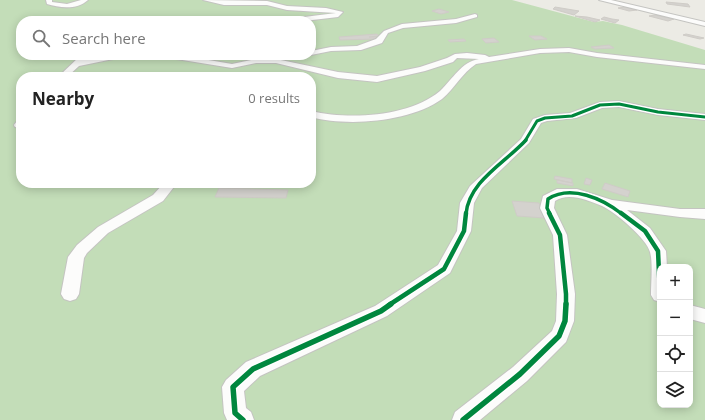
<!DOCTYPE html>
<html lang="en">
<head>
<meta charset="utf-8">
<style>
	body { margin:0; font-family:"Open Sans",sans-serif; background:#f6f6f6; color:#222 }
	.controls { position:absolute; right:12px; bottom:12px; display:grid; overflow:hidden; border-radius:8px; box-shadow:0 2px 10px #0003 }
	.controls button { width:36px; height:36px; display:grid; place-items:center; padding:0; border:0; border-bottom:1px solid #e0e0e0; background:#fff; color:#222; font:20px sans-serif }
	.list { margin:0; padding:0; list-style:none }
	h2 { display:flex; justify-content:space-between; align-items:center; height:52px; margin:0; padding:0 16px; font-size:17px }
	h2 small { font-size:13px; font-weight:400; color:#767676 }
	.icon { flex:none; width:22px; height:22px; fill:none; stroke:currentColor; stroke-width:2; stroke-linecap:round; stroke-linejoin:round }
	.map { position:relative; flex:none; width:705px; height:420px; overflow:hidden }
	.search { position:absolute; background:#fff; box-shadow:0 2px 10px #0003; left:16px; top:16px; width:300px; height:44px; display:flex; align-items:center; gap:10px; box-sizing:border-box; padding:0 14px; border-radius:16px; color:#767676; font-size:15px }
	.panel { position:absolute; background:#fff; box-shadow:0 2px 10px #0003; left:16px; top:72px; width:300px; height:116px; border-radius:16px }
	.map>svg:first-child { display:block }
</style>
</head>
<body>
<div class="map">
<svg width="705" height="420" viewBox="0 0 705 420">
	<rect width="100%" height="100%" fill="#ecebe5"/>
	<path fill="#c3ddb8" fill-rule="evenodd" d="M0,0H512L594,22L603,21L622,25L705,50V420H0ZM21,21H311V55H21ZM21,77H311V183H21ZM660,267H690V405H660Z"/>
	<path fill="#d4d2ce" stroke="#cfccc7" d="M666,2L688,4L690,7L667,4Z
		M555,7L579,11L574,15L553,9Z
		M625,7L637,10L629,11L618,8Z
		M439,9L449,12L441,14L432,11Z
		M655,15L674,19L668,21L649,16Z
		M575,16L587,17L600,20L595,22Z
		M253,17L261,19L255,21L244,20Z
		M604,17L612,19L619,20L615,23L601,19Z
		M377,34L379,36L369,37H376V39L340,40L339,37Z
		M686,34L704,38L700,39L683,35Z
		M529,36H541L547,39L535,40Z
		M494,38L499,42L486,43L482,39Z
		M464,39L466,41L450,42L448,40Z
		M609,45L614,48L595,49L591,47Z
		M555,176L572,179V183L554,179Z
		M586,178L592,180L590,185L584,184Z
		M557,180L573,183V186L557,183Z
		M605,183L630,191L628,197L602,189Z
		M219,188L288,190L286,198L215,197Z
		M512,201L539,203L544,218L517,216Z"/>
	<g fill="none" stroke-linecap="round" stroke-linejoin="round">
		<defs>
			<path id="minor" d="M46,0H52V2L67,4L81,0H88C77,10 60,8 47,4Z
				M203,0L267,1L287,6L326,8L343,12L338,17L304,21H285L288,19L336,13L287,10L267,5H224Z
				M475,14L477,15V17L456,23L403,28L388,33L382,43L361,50L331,51L311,55H310H311V51L331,47L357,46L376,39L384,31L402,24L456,19Z
				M569,48L597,53L705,65V69L597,57L569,52L540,53L476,64C462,73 455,88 442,99C410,122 348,127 311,117V111C349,120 409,117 440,91C453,79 461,62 479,59L457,58L453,62L425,71L377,82L338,78L276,63H256L232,68L164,57L160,55H179L232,64L256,59H276L338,72L377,76L420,67L447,58L455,54L467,53L485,55L489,57L540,49Z
				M111,55H127L123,57L79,66L67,77H58L79,57H85V60Z
				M619,101L658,109L705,114V120L658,115L619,107L602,108L576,118L547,121L541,123L529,143L482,188L474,203L471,231L450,273L387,316L260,376L244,391L246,408L251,412L254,420H227L224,413L222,387L226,380L246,362L375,306L438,265L457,231L460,203L470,186L521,139L533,119L545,115L570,113L600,102Z
				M21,120V128L15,127L14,125L17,121Z
				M164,183H177L163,201L108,233L87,253L84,258L79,294L76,299L70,301L64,299L61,294L68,257L77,245L98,227L153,195Z
				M557,189H577L612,200L680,209H705V219L680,217L627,210L650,228L666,251L667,267H660V302L654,300L651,295C651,283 653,262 650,252C647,239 614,211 602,206C588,200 568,192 555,201L554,208L567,235L575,294L574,321L566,342L527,381L480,420H452L455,412L513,367L552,331L556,321L557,294L553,235L540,208L543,196Z
				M690,305L705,309V323L690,319Z"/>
			<path id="tertiary" d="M599,0H611L705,22V26Z"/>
		</defs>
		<use href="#minor" stroke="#c4c4c1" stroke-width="2"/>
		<use href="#tertiary" stroke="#c4c4c1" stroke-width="2"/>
		<use href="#minor" fill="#fcfcfb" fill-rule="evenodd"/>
		<use href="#tertiary" fill="#fcfcfb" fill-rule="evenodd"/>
		<defs>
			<path id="cycleway-far3" d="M525,141L537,121L545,118L572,116L600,105L619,104L658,112L705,117"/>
			<path id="cycleway-far2" d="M466,214C469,181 505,163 526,140
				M550,214L547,208L548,199C571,184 603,199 622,214"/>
			<path id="cycleway-far1" d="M549,213L560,235L566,294V305
				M621,213L645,231L658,251L660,295
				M389,305L444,269L464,231L466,213"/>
			<path id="cycleway" d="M243,420L235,413L233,387L253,369L381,311L391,304
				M463,420L520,374L559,336L565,321L566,304"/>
		</defs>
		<use href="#cycleway-far3" stroke="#fff" stroke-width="5"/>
		<use href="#cycleway-far2" stroke="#fff" stroke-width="6"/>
		<use href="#cycleway-far1" stroke="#fff" stroke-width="7"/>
		<use href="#cycleway" stroke="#fff" stroke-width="8"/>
		<use href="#cycleway-far3" stroke="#00873e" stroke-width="3"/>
		<use href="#cycleway-far2" stroke="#00873e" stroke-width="3.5"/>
		<use href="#cycleway-far1" stroke="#00873e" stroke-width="4.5"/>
		<use href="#cycleway" stroke="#00873e" stroke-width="5.5"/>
	</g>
</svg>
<div class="controls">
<button>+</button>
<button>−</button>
<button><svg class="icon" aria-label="locate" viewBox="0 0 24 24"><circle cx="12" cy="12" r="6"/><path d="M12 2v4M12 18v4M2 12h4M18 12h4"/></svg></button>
<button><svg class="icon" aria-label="layers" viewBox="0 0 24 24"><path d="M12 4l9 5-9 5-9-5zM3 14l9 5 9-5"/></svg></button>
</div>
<div class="search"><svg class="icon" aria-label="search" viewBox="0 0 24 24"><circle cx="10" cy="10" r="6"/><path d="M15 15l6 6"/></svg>Search here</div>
<section class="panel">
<h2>Nearby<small>0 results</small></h2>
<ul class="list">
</ul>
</section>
</div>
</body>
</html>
